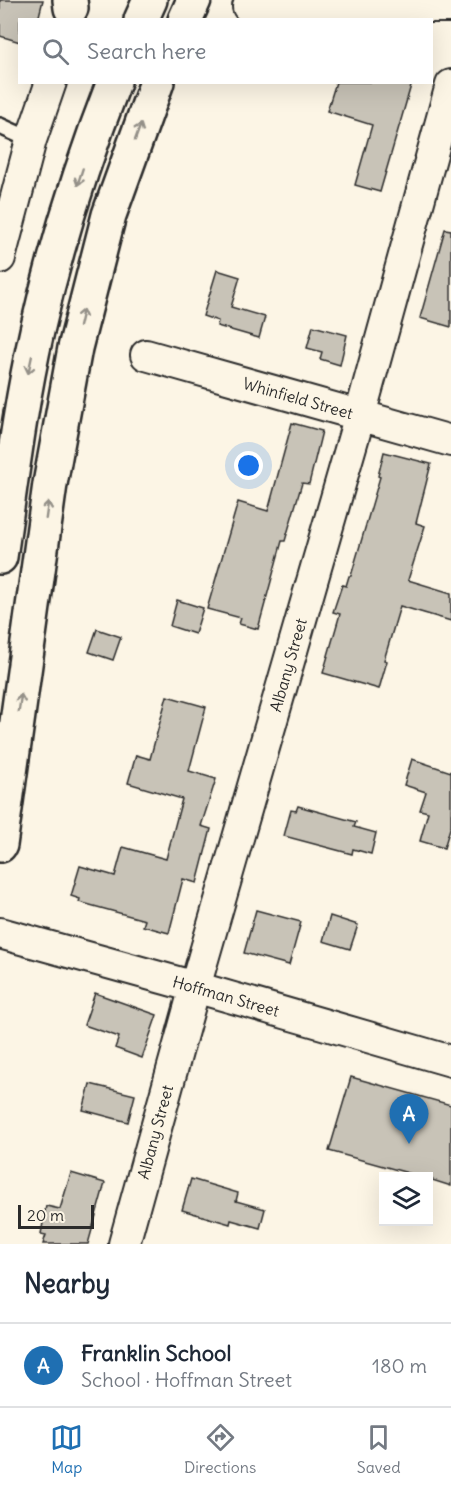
<!DOCTYPE html>
<html lang="en">
<head>
<meta charset="utf-8">
<style>
	body { margin:0; font-family:Delius,sans-serif; background:#f2f2f3; color:#1f2937 }
	.controls { position:absolute; right:18px; bottom:18px; display:grid; overflow:hidden; border-radius:0px; box-shadow:0 6px 24px #0002 }
	.controls button { width:54px; height:54px; display:grid; place-items:center; padding:0; border:0; border-bottom:2px solid #e0e1e3; background:#fff; color:#1f2937; font:30px sans-serif }
	.scale { position:absolute; left:18px; bottom:15px; width:76px; box-sizing:border-box; padding-left:6px; border:3px solid #2b2b2b; border-top:0; font-size:16px; line-height:21px; white-space:nowrap; color:#2b2b2b; -webkit-text-stroke:4px #fcf5e5; paint-order:stroke }
	.you { position:absolute; left:249px; top:466px; width:21px; height:21px; margin:-15px; border:4px solid #fff; border-radius:50%; background:#1a73e8; box-shadow:0 0 0 9px #1a73e833 }
	.badge { display:grid; place-items:center; width:39px; height:39px; border-radius:50%; background:#1f6fb2; color:#fff; font-size:20px; font-weight:700 }
	.pin { position:absolute; translate:-50% -50px; filter:drop-shadow(0 2px 3px #0008) }
	.pin::after { content:''; position:absolute; top:32px; width:21px; height:18px; background:inherit; clip-path:polygon(0 0,100% 0,50% 100%) }
	.list { margin:0; padding:0; list-style:none }
	h2 { display:flex; justify-content:space-between; align-items:center; height:78px; margin:0; padding:0 24px; font-size:26px }
	h2 small { font-size:20px; font-weight:400; color:#747a83 }
	.list li { display:grid; grid-template-columns:39px 1fr auto; gap:18px; align-items:center; box-sizing:border-box; height:84px; padding:0 24px; border-top:2px solid #e0e1e3 }
	.list b { display:block; font-size:22px; white-space:nowrap }
	.list p { margin:0; font-size:20px; white-space:nowrap; color:#747a83 }
	.list em { font-size:20px; font-style:normal; color:#747a83 }
	.icon { flex:none; width:33px; height:33px; fill:none; stroke:currentColor; stroke-width:2; stroke-linecap:round; stroke-linejoin:round }
	.map { position:relative; flex:none; width:451px; height:1244px; overflow:hidden }
	.search { position:absolute; background:#fff; box-shadow:0 6px 24px #0002; left:18px; right:18px; top:18px; height:66px; display:flex; align-items:center; gap:15px; box-sizing:border-box; padding:0 21px; border-radius:0px; color:#747a83; font-size:22px }
	.sheet { height:162px; background:#fff }
	nav { display:flex; justify-content:space-around; align-items:center; box-sizing:border-box; height:84px; border-top:2px solid #e0e1e3; background:#fff; font-size:16px; color:#747a83 }
	nav a { display:grid; justify-items:center; gap:3px }
	nav .on { color:#1f6fb2 }
	.map>svg:first-child { display:block }
</style>
</head>
<body>
<div class="map">
<svg width="451" height="1244" viewBox="0 0 451 1244">
	<rect width="100%" height="100%" fill="#fcf5e5"/>
	<filter id="ink" filterUnits="userSpaceOnUse"><feTurbulence type="fractalNoise" baseFrequency=".0167" numOctaves="2"/><feDisplacementMap in="SourceGraphic" scale="12" xChannelSelector="R" yChannelSelector="G"/><feConvolveMatrix kernelMatrix="1 2 1 2 8 2 1 2 1" color-interpolation-filters="sRGB"/></filter>
	<g filter="url(#ink)">
		<path fill="#c8c3b7" stroke="#2b2b2b" stroke-width="1.5" d="M0,0H43L38,20H20V42L0,36Z
			M336,82H412L380,192L355,185L372,125L327,111Z
			M445,229L451,230V327L420,318Z
			M217,270L240,277L231,307L265,317L259,338L217,326L218,321L203,316Z
			M313,326L347,335L340,365L320,359L322,352L307,348Z
			M292,423L322,431L309,484L302,483L285,541H282L258,629L239,624L241,618L207,609L238,502L268,511Z
			M384,452L431,464L416,523L425,526L408,580L451,593V621L400,606L384,660L387,661L379,689L323,673L340,614L333,612L342,585L346,586L349,576H351L380,477L378,476Z
			M177,600L203,608L195,634L170,626Z
			M97,629L121,637L113,660L89,652Z
			M167,696L206,707L189,771L216,779L201,826L211,829L197,883L183,879L169,933L143,926L145,920L79,902L80,899L71,896L80,866L115,876L123,847L166,859L182,799L128,783L136,755L150,759Z
			M412,759L451,772V825L444,848L420,841L428,812L420,810L426,792L404,785Z
			M298,806L356,822L354,827L376,833L371,854L353,849L352,854L284,836L291,810L296,811Z
			M256,910L301,922L289,965L244,953Z
			M330,916L358,925L350,949L323,941Z
			M95,993L157,1015L142,1058L115,1048L119,1037L84,1025Z
			M351,1077L451,1105V1186L429,1179V1176H419L329,1151Z
			M90,1084L135,1095L128,1122L83,1110Z
			M71,1173L105,1183L88,1244H43L46,1235L41,1234L46,1206L60,1209Z
			M191,1179L238,1193L236,1201L265,1209L260,1228L231,1220L230,1224L182,1210Z"/>
		<g fill="none" stroke-linecap="round" stroke-linejoin="round">
			<defs>
				<path id="lane" d="M0,126L31,140"/>
				<path id="street" d="M248,7H451
					M0,258L31,140L51,82
					M146,355L451,441
					M0,933L195,987L451,1061
					M124,1244L195,987L360,415L451,85"/>
				<path id="highway" d="M70,0L71,8
					M141,20L150,0
					M185,20L194,0
					M0,557C11,481 20,406 37,331C56,246 82,164 114,82
					M0,845L50,484L75,348L109,215L157,82"/>
			</defs>
			<use href="#lane" stroke="#2b2b2b" stroke-width="20"/>
			<use href="#street" stroke="#2b2b2b" stroke-width="34"/>
			<use href="#highway" stroke="#2b2b2b" stroke-width="38"/>
			<use href="#lane" stroke="#fcf5e5" stroke-width="15"/>
			<use href="#street" stroke="#fcf5e5" stroke-width="30"/>
			<use href="#highway" stroke="#fcf5e5" stroke-width="33"/>
		</g>
		<defs><path id="oneway-shaft" d="M-6 0H5M1.5-3L5.5 0L1.5 3" fill="none" stroke-width="1.6" stroke-linecap="round" stroke-linejoin="round" transform="scale(1.5)"/></defs>
		<g stroke="#949088">
			<use href="#oneway-shaft" transform="translate(138 132) rotate(-70)"/>
			<use href="#oneway-shaft" transform="translate(80 177) rotate(108)"/>
			<use href="#oneway-shaft" transform="translate(81 318) rotate(-77)"/>
			<use href="#oneway-shaft" transform="translate(30 365) rotate(102)"/>
			<use href="#oneway-shaft" transform="translate(47 510) rotate(-82)"/>
			<use href="#oneway-shaft" transform="translate(20 703) rotate(-82)"/>
		</g>
	</g>
	<g text-anchor="middle" dominant-baseline="central" stroke-width="5" stroke-linejoin="round" paint-order="stroke">
		<g font-size="16" fill="#2b2b2b" stroke="#fcf5e5">
			<text transform="translate(298 398) rotate(16)">Whinfield Street</text>
			<text transform="translate(288 665) rotate(-74)">Albany Street</text>
			<text transform="translate(226 996) rotate(16)">Hoffman Street</text>
			<text transform="translate(155 1132) rotate(-75)">Albany Street</text>
		</g>
	</g>
</svg>
<div class="controls">
<button><svg class="icon" aria-label="layers" viewBox="0 0 24 24"><path d="M12 4l9 5-9 5-9-5zM3 14l9 5 9-5"/></svg></button>
</div>
<div class="scale">20 m</div>
<div class="you"></div>
<div class="pin badge" style="left:409px;top:1144px">A</div>
<div class="search"><svg class="icon" aria-label="search" viewBox="0 0 24 24"><circle cx="10" cy="10" r="6"/><path d="M15 15l6 6"/></svg>Search here</div>
</div>
<section class="sheet">
<h2>Nearby<small></small></h2>
<ul class="list">
<li><span class="badge">A</span><div><b>Franklin School</b><p>School · Hoffman Street</p></div><em>180 m</em></li>
</ul>
</section>
<nav>
<a class="on"><svg class="icon" aria-label="map" viewBox="0 0 24 24"><path d="M3 6l6-2 6 2 6-2v14l-6 2-6-2-6 2zM9 4v14M15 6v14"/></svg>Map</a>
<a><svg class="icon" aria-label="directions" viewBox="0 0 24 24"><path d="M12 3l9 9-9 9-9-9zM9 14v-3h6M13 9l2 2-2 2"/></svg>Directions</a>
<a><svg class="icon" aria-label="saved" viewBox="0 0 24 24"><path d="M7 4h10v16l-5-4-5 4z"/></svg>Saved</a>
</nav>
</body>
</html>
